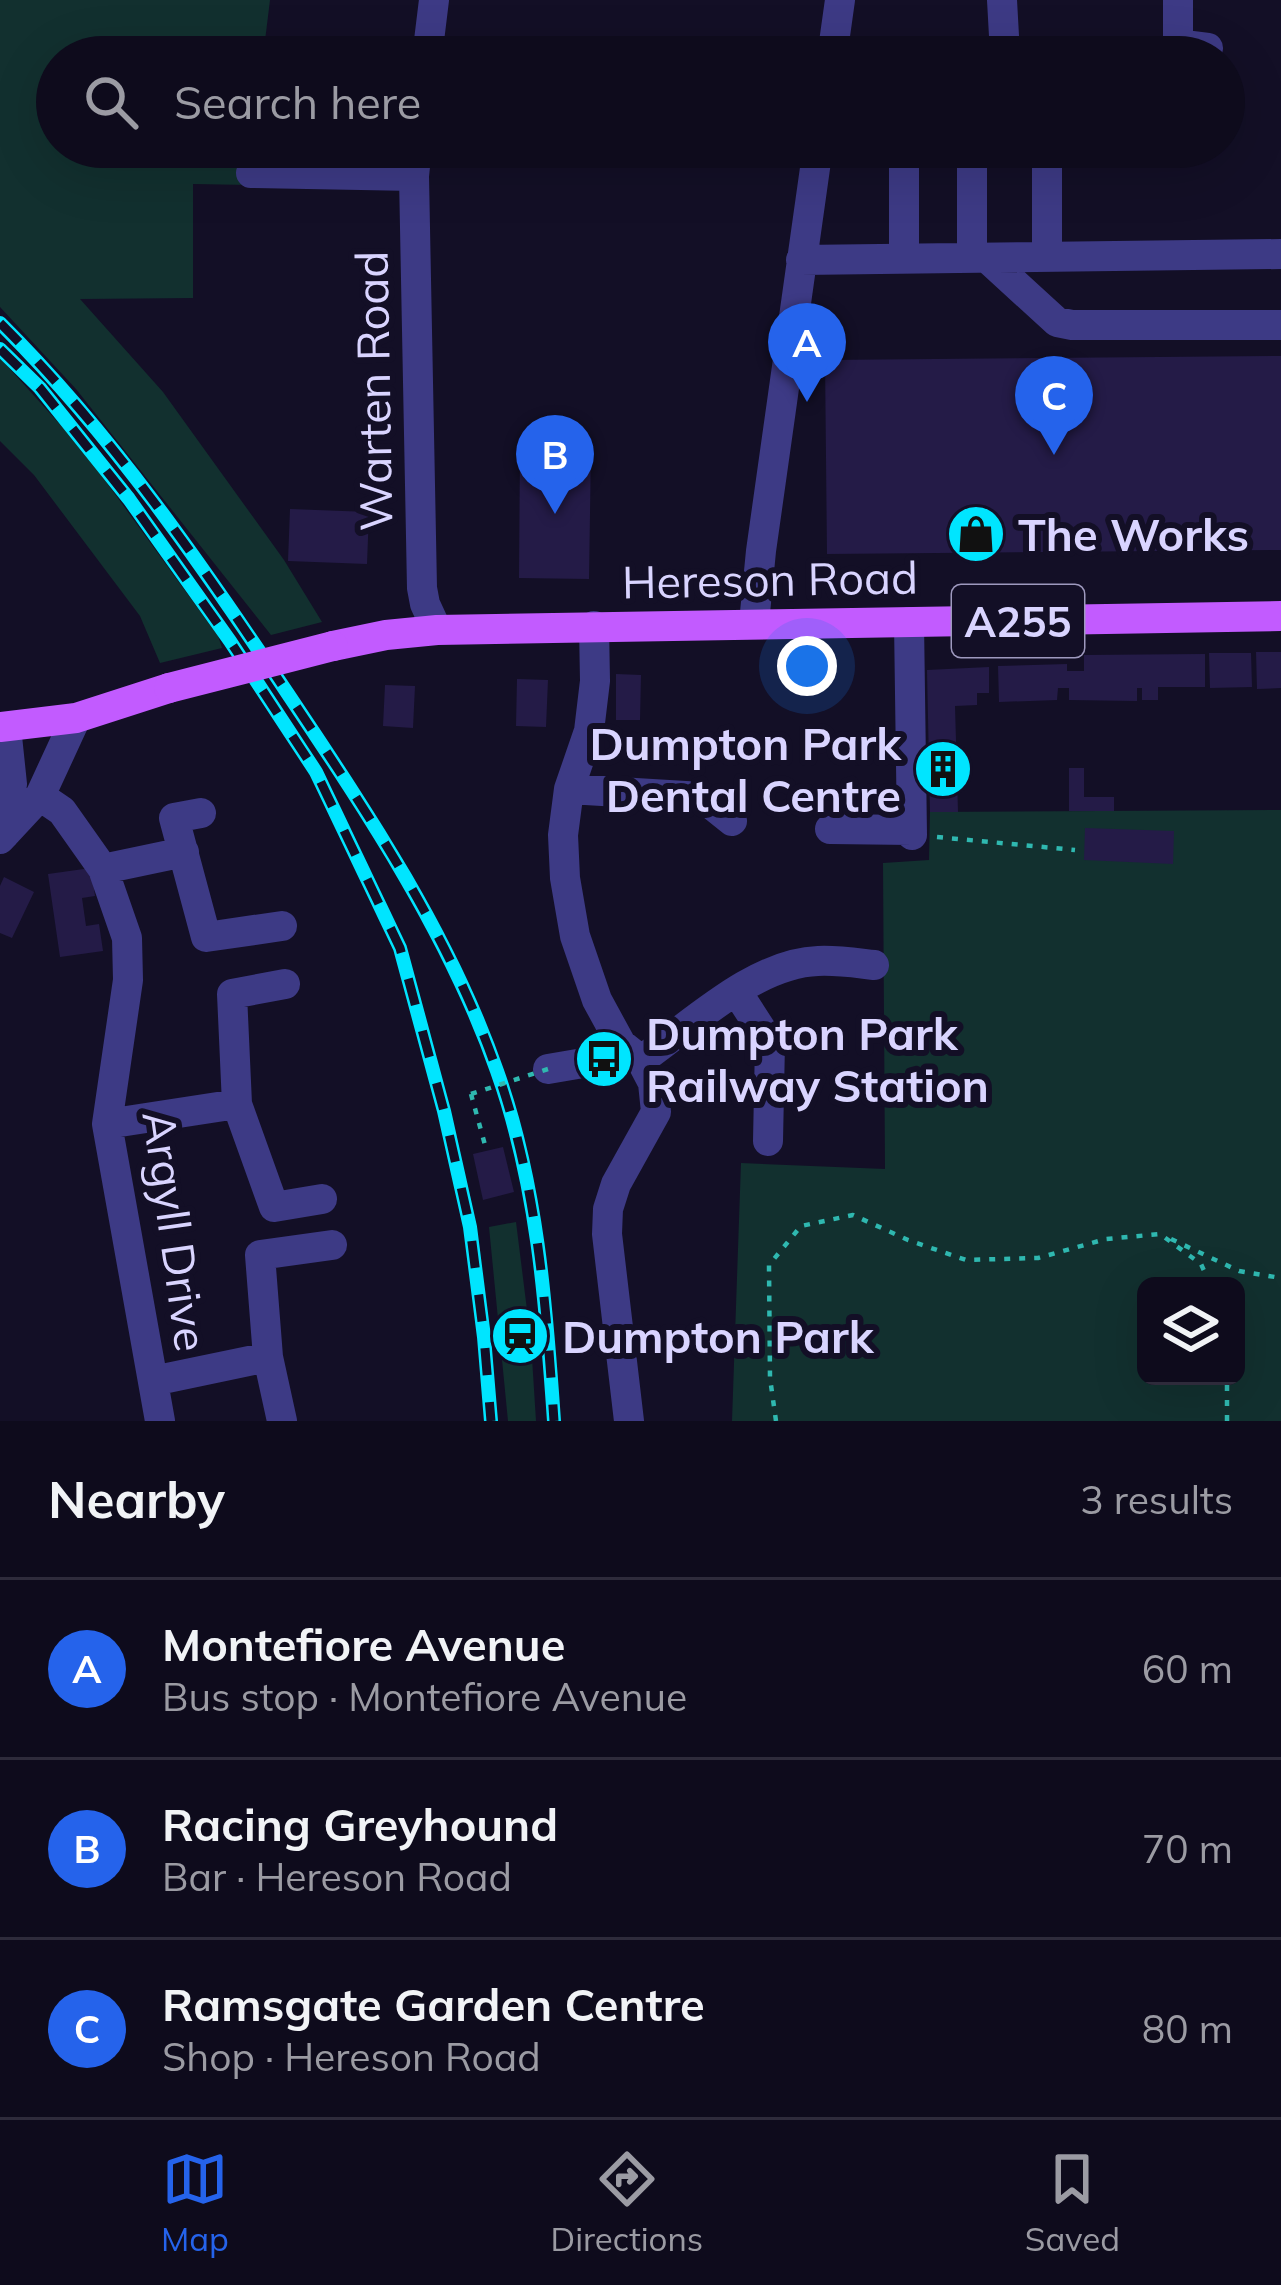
<!DOCTYPE html>
<html lang="en">
<head>
<meta charset="utf-8">
<style>
	body { margin:0; font-family:Mulish,sans-serif; background:#171425; color:#f1f3f6 }
	.controls { position:absolute; right:36px; bottom:36px; display:grid; overflow:hidden; border-radius:18px; box-shadow:0 12px 48px #0002 }
	.controls button { width:108px; height:108px; display:grid; place-items:center; padding:0; border:0; border-bottom:3px solid #2e2b3b; background:#0e0b1c; color:#f1f3f6; font:60px sans-serif }
	.you { position:absolute; left:807px; top:666px; width:42px; height:42px; margin:-30px; border:9px solid #fff; border-radius:50%; background:#1a73e8; box-shadow:0 0 0 18px #1a73e833 }
	.badge { display:grid; place-items:center; width:78px; height:78px; border-radius:50%; background:#2563eb; color:#fff; font-size:39px; font-weight:700 }
	.pin { position:absolute; translate:-50% -99px; filter:drop-shadow(0 3px 6px #0008) }
	.pin::after { content:''; position:absolute; top:63px; width:42px; height:36px; background:inherit; clip-path:polygon(0 0,100% 0,50% 100%) }
	.list { margin:0; padding:0; list-style:none }
	h2 { display:flex; justify-content:space-between; align-items:center; height:156px; margin:0; padding:0 48px; font-size:51px }
	h2 small { font-size:39px; font-weight:400; color:#9b9ba3 }
	.list li { display:grid; grid-template-columns:78px 1fr auto; gap:36px; align-items:center; box-sizing:border-box; height:180px; padding:0 48px; border-top:3px solid #2e2b3b }
	.list b { display:block; font-size:45px; white-space:nowrap }
	.list p { margin:0; font-size:39px; white-space:nowrap; color:#9b9ba3 }
	.list em { font-size:39px; font-style:normal; color:#9b9ba3 }
	.icon { flex:none; width:66px; height:66px; fill:none; stroke:currentColor; stroke-width:2; stroke-linecap:round; stroke-linejoin:round }
	.map { position:relative; flex:none; width:1281px; height:1421px; overflow:hidden }
	.search { position:absolute; background:#0e0b1c; box-shadow:0 12px 48px #0002; left:36px; right:36px; top:36px; height:132px; display:flex; align-items:center; gap:30px; box-sizing:border-box; padding:0 42px; border-radius:66px; color:#9b9ba3; font-size:45px }
	.sheet { height:696px; background:#0e0b1c }
	nav { display:flex; justify-content:space-around; align-items:center; box-sizing:border-box; height:168px; border-top:3px solid #2e2b3b; background:#0e0b1c; font-size:33px; color:#9b9ba3 }
	nav a { display:grid; justify-items:center; gap:6px }
	nav .on { color:#2563eb }
	.map>svg:first-child { display:block }
</style>
</head>
<body>
<div class="map">
<svg width="1281" height="1421" viewBox="0 0 1281 1421">
	<rect width="100%" height="100%" fill="#130f26"/>
	<path fill="#12302f" fill-rule="evenodd" d="M0,0H270L263,57H57V147H254L249,185L193,184V298L80,299L163,392L284,560L322,622L271,635L76,389L0,307Z
		M0,358L83,450L218,636L222,648L160,663L140,616L34,475L0,441Z
		M1281,810V1421H732L741,1163L885,1169L883,863L929,860L930,812ZM1146,1286H1236V1376H1146Z
		M516,1222L531,1342L536,1421H508L489,1227Z"/>
	<path fill="#241b47" d="M1281,356V550L827,554L825,360Z
		M520,448L591,449L589,579L519,578Z
		M290,509L369,512L367,564L288,561Z
		M1256,652H1281V688L1257,689Z
		M1209,653H1251L1252,687L1210,688Z
		M1205,654V687H1158V700H1142V688H1137V701L1069,700V688H1058L1057,700L999,702L998,666L1067,664V671H1084V655Z
		M989,667V693H977V705L955,706L958,812H930L927,670Z
		M616,674L641,675L640,720H616Z
		M517,679L548,680L546,727L516,726Z
		M385,685L415,686L413,728L383,726Z
		M1069,768H1084V797H1114V811H1069Z
		M1085,828L1174,831L1173,864L1084,860Z
		M91,868L95,896L82,898L86,926L99,924L103,951L60,957L48,874Z
		M4,877L34,892L12,938L0,933V886Z
		M503,1147L514,1192L483,1200L473,1154Z"/>
	<g fill="none" stroke-linecap="round" stroke-linejoin="round">
		<path stroke="#2fb8b0" stroke-width="4.5" stroke-dasharray="6 9" stroke-linecap="butt" d="M937,837L1075,850
			M471,1094L485,1145
			M1171,1239L1239,1271L1281,1278
			M776,1421L770,1378L769,1265L801,1226L853,1215L908,1240L966,1260L1038,1258L1106,1239L1160,1234L1201,1264L1211,1286
			M1227,1421V1376"/>
		<path stroke="#3d3a85" stroke-width="30" d="M1002,0L1005,54
			M1178,0V36L1184,45L1208,48
			M427,57L434,0
			M832,57L840,0
			M417,147L414,176L422,588L425,604L437,630
			M251,173L414,176
			M1047,257V147
			M972,258V147
			M987,258L1057,322L1072,325H1281
			M904,259V147
			M801,260L1281,254
			M909,622L912,835
			M754,623L761,551L818,147
			M594,626L595,681L589,731L569,789L563,835L565,878L575,936L597,1000L621,1044L641,1060L653,1083L656,1112L616,1184L608,1209L607,1234L629,1421
			M569,789L702,797L732,821
			M40,796L62,811L103,869L127,938L128,980L107,1124L160,1421
			M201,813L174,818L206,937L282,926
			M830,829L912,830
			M4,835L12,784L6,727
			M0,839L40,796L76,718
			M103,869L184,852
			M285,984L232,994L237,1104L274,1207L322,1199
			M737,992L770,1043L768,1141
			M641,1060C691,1025 755,963 818,961C837,960 856,963 874,965
			M548,1069L589,1062L621,1044
			M107,1124L237,1104
			M153,1381L268,1357
			M282,1421L268,1357L260,1255L332,1245"/>
		<path stroke="#c25bff" stroke-width="30" d="M333,646L386,635L437,630L1281,616
			M0,727L76,718L169,688"/>
		<defs>
			<path id="rail" d="M0,323C112,434 202,565 290,697C369,815 450,936 497,1071C537,1183 546,1303 554,1421
				M0,349L40,388L129,499L230,641L316,772L400,948L444,1111L470,1227L484,1337L491,1421"/>
		</defs>
		<use href="#rail" stroke="#00e5ff" stroke-width="14"/>
		<use href="#rail" stroke="#130f26" stroke-width="9" stroke-dasharray="27" stroke-linecap="butt"/>
		<path stroke="#2fb8b0" stroke-width="4.5" stroke-dasharray="6 9" stroke-linecap="butt" d="M471,1094L548,1069"/>
		<path stroke="#c25bff" stroke-width="30" d="M169,688L333,646"/>
	</g>
	<defs>
		<symbol id="shop-disc" viewBox="-11 -11 22 22"><circle r="9.5" fill="#00e5ff" stroke="#130f26"/><path d="M-5-2.5h2.3a2.7 3.5 0 0 1 5.4 0H5L5.5 6h-11ZM-1.5-2.5h3a1.5 2.3 0 0 0-3 0Z" fill="#111"/></symbol>
		<symbol id="building-disc" viewBox="-11 -11 22 22"><circle r="9.5" fill="#00e5ff" stroke="#130f26"/><path d="M-4-6H4V6H1V3H-1V6H-4ZM-2.5-4.3h1.7v1.8h-1.7ZM.8-4.3h1.7v1.8H.8ZM-2.5-1h1.7V.8h-1.7ZM.8-1h1.7V.8H.8Z" fill="#111"/></symbol>
		<symbol id="bus-disc" viewBox="-11 -11 22 22"><circle r="9.5" fill="#00e5ff" stroke="#130f26"/><path d="M-5-6H5V4H4V6H2V4H-2V6H-4V4H-5ZM-3.5-4V0h7V-4ZM-3.5 1.2v1.5H-2V1.2ZM2 1.2v1.5H3.5V1.2Z" fill="#111"/></symbol>
		<symbol id="station-disc" viewBox="-11 -11 22 22"><circle r="9.5" fill="#00e5ff" stroke="#130f26"/><path d="M-3-6H3Q5-6 5-4V2Q5 4 3 4L4.5 6H3L1.5 4h-3L-3 6H-4.5L-3 4Q-5 4-5 2V-4Q-5-6-3-6ZM-3.5-4v3h7v-3ZM-3.5 1v1.5H-2V1ZM2 1v1.5H3.5V1Z" fill="#111"/></symbol>
	</defs>
	<g fill-rule="evenodd">
		<use href="#shop-disc" x="943" y="501" width="66" height="66"/>
		<use href="#building-disc" x="910" y="736" width="66" height="66"/>
		<use href="#bus-disc" x="571" y="1026" width="66" height="66"/>
		<use href="#station-disc" x="487" y="1303" width="66" height="66"/>
	</g>
	<g text-anchor="middle" dominant-baseline="central" stroke-width="12" stroke-linejoin="round" paint-order="stroke">
		<rect fill="#130f26" stroke="#9e99be" stroke-width="3" x="952" y="585" width="132" height="72" rx="9"/>
		<g font-size="42" font-weight="bold" fill="#d9d4ff">
			<text x="1018" y="621">A255</text>
		</g>
		<g font-size="45" fill="#d9d4ff" stroke="#130f26">
			<text transform="translate(373 391) rotate(-91)">Warten Road</text>
			<text transform="translate(770 579) rotate(-1)">Hereson Road</text>
			<text transform="translate(176 1231) rotate(82)">Argyll Drive</text>
		</g>
		<g font-size="45" font-weight="bold" fill="#d9d4ff" stroke="#130f26" text-anchor="start">
			<text x="1018" y="534">The Works</text>
			<text x="901" y="743" text-anchor="end">Dumpton Park<tspan x="901" dy="52">Dental Centre</tspan></text>
			<text x="646" y="1033">Dumpton Park<tspan x="646" dy="52">Railway Station</tspan></text>
			<text x="562" y="1336">Dumpton Park</text>
		</g>
	</g>
</svg>
<div class="controls">
<button><svg class="icon" aria-label="layers" viewBox="0 0 24 24"><path d="M12 4l9 5-9 5-9-5zM3 14l9 5 9-5"/></svg></button>
</div>
<div class="you"></div>
<div class="pin badge" style="left:807px;top:402px">A</div>
<div class="pin badge" style="left:555px;top:514px">B</div>
<div class="pin badge" style="left:1054px;top:455px">C</div>
<div class="search"><svg class="icon" aria-label="search" viewBox="0 0 24 24"><circle cx="10" cy="10" r="6"/><path d="M15 15l6 6"/></svg>Search here</div>
</div>
<section class="sheet">
<h2>Nearby<small>3 results</small></h2>
<ul class="list">
<li><span class="badge">A</span><div><b>Montefiore Avenue</b><p>Bus stop · Montefiore Avenue</p></div><em>60 m</em></li>
<li><span class="badge">B</span><div><b>Racing Greyhound</b><p>Bar · Hereson Road</p></div><em>70 m</em></li>
<li><span class="badge">C</span><div><b>Ramsgate Garden Centre</b><p>Shop · Hereson Road</p></div><em>80 m</em></li>
</ul>
</section>
<nav>
<a class="on"><svg class="icon" aria-label="map" viewBox="0 0 24 24"><path d="M3 6l6-2 6 2 6-2v14l-6 2-6-2-6 2zM9 4v14M15 6v14"/></svg>Map</a>
<a><svg class="icon" aria-label="directions" viewBox="0 0 24 24"><path d="M12 3l9 9-9 9-9-9zM9 14v-3h6M13 9l2 2-2 2"/></svg>Directions</a>
<a><svg class="icon" aria-label="saved" viewBox="0 0 24 24"><path d="M7 4h10v16l-5-4-5 4z"/></svg>Saved</a>
</nav>
</body>
</html>
